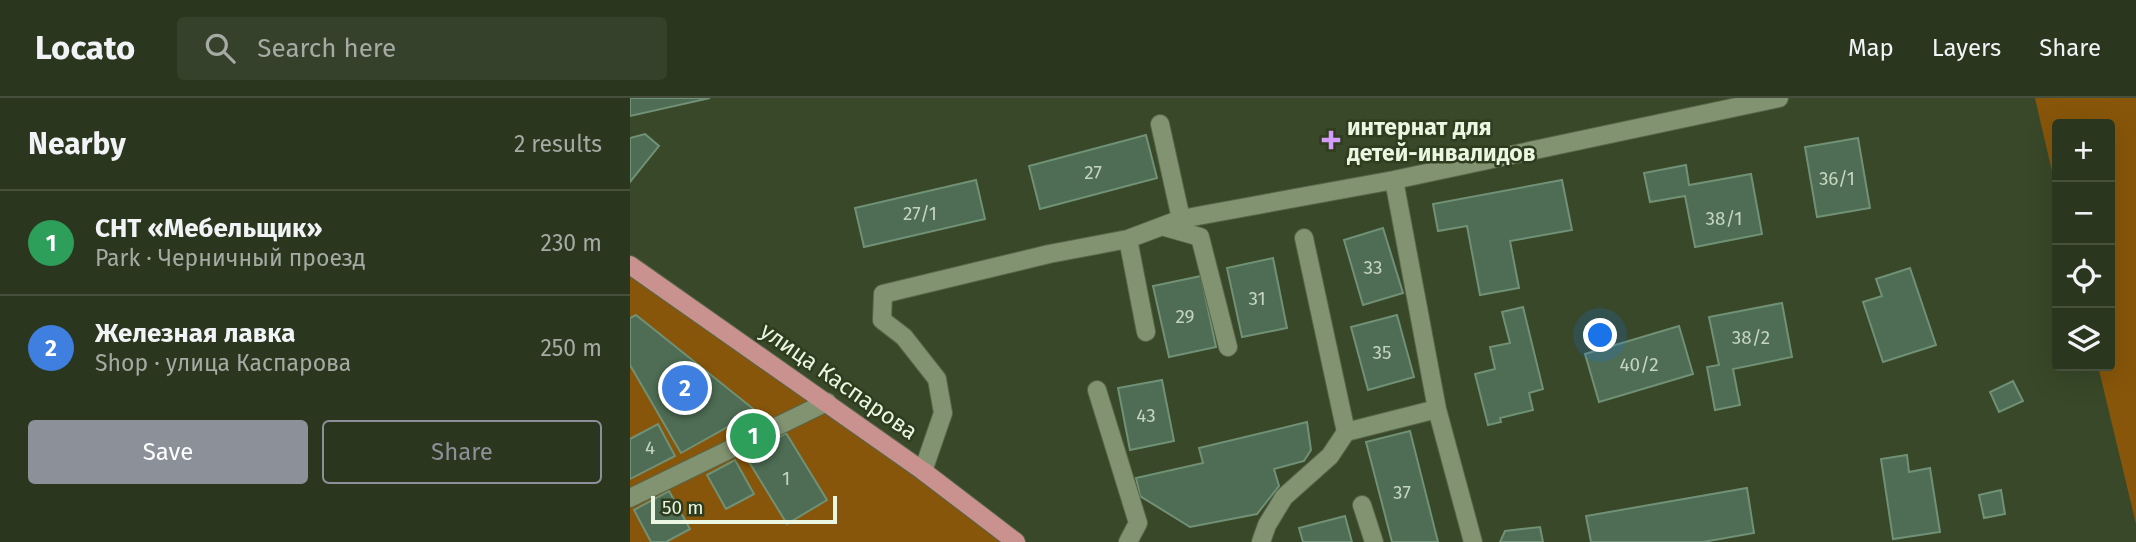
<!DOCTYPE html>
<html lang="en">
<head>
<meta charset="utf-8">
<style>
	body { margin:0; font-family:"Fira Sans",sans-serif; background:#36412b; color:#f1f3f6 }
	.controls { position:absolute; right:21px; top:21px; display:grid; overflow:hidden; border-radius:7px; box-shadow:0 7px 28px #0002 }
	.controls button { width:63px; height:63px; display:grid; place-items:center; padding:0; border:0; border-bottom:2px solid #46503c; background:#2a361e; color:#f1f3f6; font:35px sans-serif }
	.scale { position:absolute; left:21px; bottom:18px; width:186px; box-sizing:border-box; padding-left:7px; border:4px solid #ebf6e3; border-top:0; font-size:19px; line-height:24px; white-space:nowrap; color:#ebf6e3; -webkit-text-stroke:5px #2e3d1e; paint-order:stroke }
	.you { position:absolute; left:971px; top:238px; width:24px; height:24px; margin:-18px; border:5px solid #fff; border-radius:50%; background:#1a73e8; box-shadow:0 0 0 10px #1a73e833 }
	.badge { display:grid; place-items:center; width:46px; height:46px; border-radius:50%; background:#8c9099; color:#fff; font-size:23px; font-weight:700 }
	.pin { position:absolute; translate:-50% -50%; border:4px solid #fff; box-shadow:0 2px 7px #0006 }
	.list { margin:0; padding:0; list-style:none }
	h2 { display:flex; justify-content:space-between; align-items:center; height:91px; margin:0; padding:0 28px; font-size:30px }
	h2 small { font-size:23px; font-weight:400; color:#a5aba4 }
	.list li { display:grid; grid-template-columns:46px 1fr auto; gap:21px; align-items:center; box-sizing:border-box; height:105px; padding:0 28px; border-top:2px solid #46503c }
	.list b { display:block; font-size:26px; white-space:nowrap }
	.list p { margin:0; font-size:23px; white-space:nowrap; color:#a5aba4 }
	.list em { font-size:23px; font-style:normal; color:#a5aba4 }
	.actions { display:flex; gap:14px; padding:21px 28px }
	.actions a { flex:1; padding:16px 0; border:2px solid #8c9099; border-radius:7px; text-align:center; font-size:24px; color:#8c9099 }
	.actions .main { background:#8c9099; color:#fff }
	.icon { flex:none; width:38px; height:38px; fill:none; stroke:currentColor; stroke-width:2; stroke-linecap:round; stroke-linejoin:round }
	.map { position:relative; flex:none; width:1506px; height:444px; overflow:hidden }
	header { display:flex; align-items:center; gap:42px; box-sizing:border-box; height:98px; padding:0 35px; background:#2a361e; border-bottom:2px solid #46503c }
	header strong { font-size:33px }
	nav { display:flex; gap:38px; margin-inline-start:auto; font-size:24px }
	.search { width:490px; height:63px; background:#36412b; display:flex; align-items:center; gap:18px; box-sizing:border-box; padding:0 24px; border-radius:7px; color:#a5aba4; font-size:26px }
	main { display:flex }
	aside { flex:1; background:#2a361e }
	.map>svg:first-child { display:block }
</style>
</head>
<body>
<header>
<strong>Locato</strong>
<div class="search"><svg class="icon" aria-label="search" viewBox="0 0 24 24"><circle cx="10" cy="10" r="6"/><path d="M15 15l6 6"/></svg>Search here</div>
<nav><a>Map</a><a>Layers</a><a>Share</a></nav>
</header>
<main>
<aside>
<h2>Nearby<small>2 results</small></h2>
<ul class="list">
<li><span class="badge" style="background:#2e9e5b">1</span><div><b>СНТ «Мебельщик»</b><p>Park · Черничный проезд</p></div><em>230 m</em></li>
<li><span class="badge" style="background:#3f7fe0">2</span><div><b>Железная лавка</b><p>Shop · улица Каспарова</p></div><em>250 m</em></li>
</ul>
<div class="actions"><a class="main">Save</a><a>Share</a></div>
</aside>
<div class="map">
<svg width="1506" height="444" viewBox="0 0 1506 444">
	<rect width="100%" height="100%" fill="#384828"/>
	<path fill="#87560a" d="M1405,0H1506V426L1468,268H1480V26H1427V95Z
		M0,167L386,444H0Z"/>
	<path fill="#4e6d54" stroke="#709176" stroke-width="2" d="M0,0H80L0,18Z
		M15,36L29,48L0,84V40Z
		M516,37L527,80L410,111L399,68Z
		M1228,40L1240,110L1187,119L1175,49Z
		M1056,67L1059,87L1121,76L1132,136L1065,149L1055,98L1020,104L1014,75Z
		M346,82L355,121L234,149L225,110Z
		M932,82L942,132L880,143L889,190L850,197L837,128L808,133L803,106Z
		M753,130L773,195L733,207L714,142Z
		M643,160L657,230L612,239L597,170Z
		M1280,170L1306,247L1253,264L1233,204L1252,198L1246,181Z
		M571,178L586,249L539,259L523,188Z
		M1152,205L1162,259L1103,271L1110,307L1085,312L1077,269L1089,267L1079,219Z
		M893,209L913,291L899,295L903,312L870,320L871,324L858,327L845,276L865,271L860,249L880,245L872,214Z
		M6,217L126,313L51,355L0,267V220Z
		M767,217L784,279L738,292L721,229Z
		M1049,228L1063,276L969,304L955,256Z
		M532,282L544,343L500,352L488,290Z
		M1383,283L1393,303L1369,314L1360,294Z
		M677,324L681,352L674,363L644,371L649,388L627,416L560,429L510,398L506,380L573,365L569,350Z
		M28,326L45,358L0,381V341Z
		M780,333L808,444H762L736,344Z
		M156,335L197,402L157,426L116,359Z
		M1277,357L1279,374L1300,370L1310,434L1263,441L1251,361Z
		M105,362L124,396L96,411L77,377Z
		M1117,390L1124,435L1073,444H961L956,418Z
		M1371,392L1375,416L1354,420L1349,397Z
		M39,393L60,431L36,444H21L4,412Z
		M715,418L722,444H673L669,430Z
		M910,429L913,444H870L875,433Z"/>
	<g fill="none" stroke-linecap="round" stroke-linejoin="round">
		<defs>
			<path id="minor" d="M764,82L807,311L843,444
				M551,121L764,82L1149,0
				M535,129L570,139L598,249
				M498,141L516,234
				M467,292L508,425L498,444
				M716,334L807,311
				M293,373L313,315L307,281L274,239L252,222L253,196L419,156L498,141L551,121L530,26
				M0,400L197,304
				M732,407L744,444
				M631,444L637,427L654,399L700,358L716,334L674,140"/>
			<path id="major" d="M0,167L293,373L386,444"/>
		</defs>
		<use href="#minor" stroke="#58654a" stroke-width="20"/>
		<use href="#major" stroke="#58654a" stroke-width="20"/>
		<use href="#minor" stroke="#819370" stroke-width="18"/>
		<use href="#major" stroke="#ca928f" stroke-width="18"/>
	</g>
	<path fill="#d49cfb" stroke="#2e3d1e" stroke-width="2.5" d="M697.5 31.5h7v7h7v7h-7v7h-7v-7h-7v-7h7z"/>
	<g text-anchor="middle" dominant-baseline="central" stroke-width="5" stroke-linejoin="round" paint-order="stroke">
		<g font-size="19" fill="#c4d4bf">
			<text x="463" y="74">27</text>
			<text x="1207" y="80">36/1</text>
			<text x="290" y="115">27/1</text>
			<text x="1094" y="120">38/1</text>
			<text x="743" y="169">33</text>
			<text x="627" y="200">31</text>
			<text x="555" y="218">29</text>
			<text x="1121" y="239">38/2</text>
			<text x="752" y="254">35</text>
			<text x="1009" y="266">40/2</text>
			<text x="516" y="317">43</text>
			<text x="20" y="349">4</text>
			<text x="156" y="380">1</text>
			<text x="772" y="394">37</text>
		</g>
		<g font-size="23" font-weight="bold" fill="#ebf6e3" stroke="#2e3d1e" text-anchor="start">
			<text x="717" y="29">интернат для<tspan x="717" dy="26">детей-инвалидов</tspan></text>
		</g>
		<g font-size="23" fill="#ebf6e3" stroke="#2e3d1e">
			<text transform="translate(209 283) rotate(35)">улица Каспарова</text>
		</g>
	</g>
</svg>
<div class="controls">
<button>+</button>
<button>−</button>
<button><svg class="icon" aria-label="locate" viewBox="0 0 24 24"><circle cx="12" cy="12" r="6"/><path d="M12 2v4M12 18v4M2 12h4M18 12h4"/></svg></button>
<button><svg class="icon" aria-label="layers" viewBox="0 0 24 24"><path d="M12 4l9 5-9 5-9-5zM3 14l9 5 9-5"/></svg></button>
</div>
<div class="scale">50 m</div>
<div class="you"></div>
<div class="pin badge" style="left:123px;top:338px;background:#2e9e5b">1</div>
<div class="pin badge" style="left:55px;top:290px;background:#3f7fe0">2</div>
</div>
</main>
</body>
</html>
